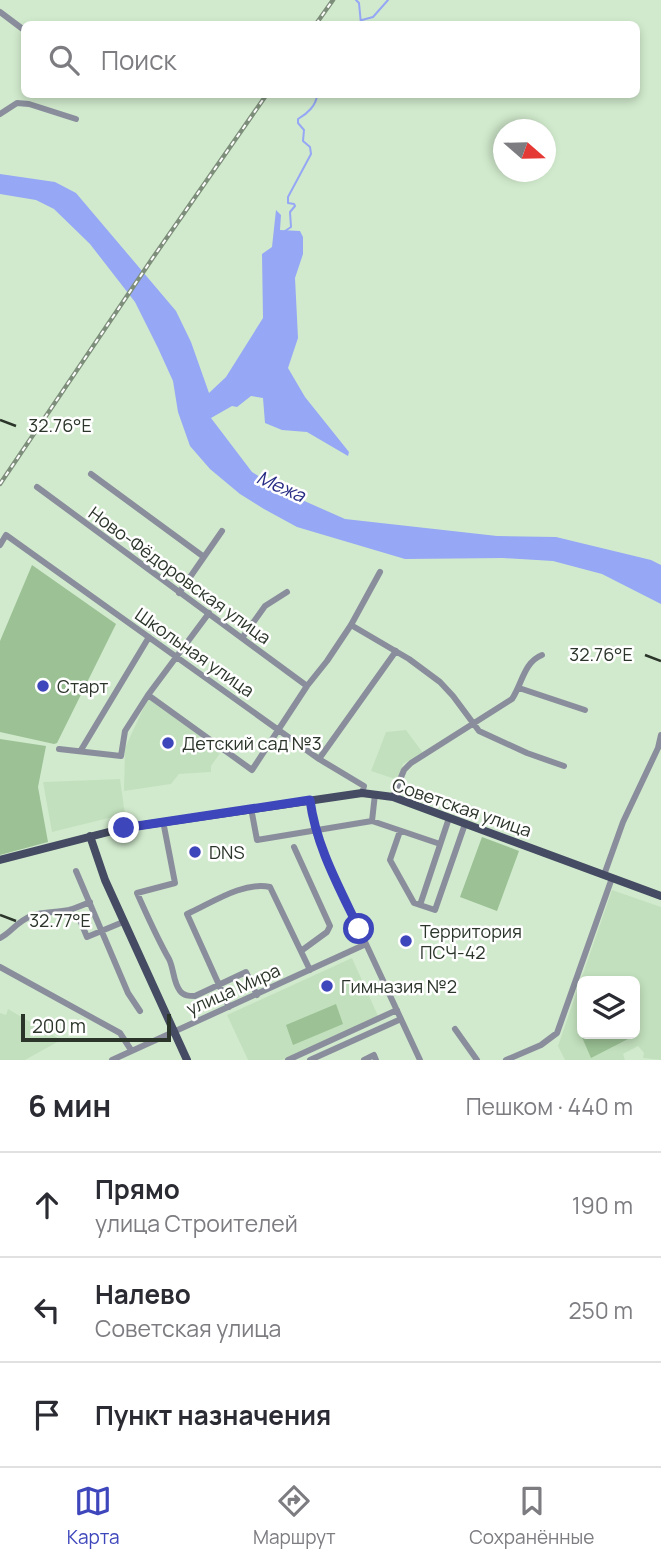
<!DOCTYPE html>
<html lang="ru">
<head>
<meta charset="utf-8">
<style>
	body { margin:0; font-family:Manrope,sans-serif; background:#f7f7f7; color:#2b2b33 }
	.controls { position:absolute; right:21px; bottom:21px; display:grid; overflow:hidden; border-radius:10px; box-shadow:0 4px 10px #0003 }
	.controls button { width:63px; height:63px; display:grid; place-items:center; padding:0; border:0; border-bottom:2px solid #e1e1e2; background:#fff; color:#2b2b33; font:35px sans-serif }
	.compass { position:absolute; left:493px; top:119px; width:63px; height:63px; border-radius:50%; background:#fff; box-shadow:0 4px 10px #0003; rotate:110deg }
	.scale { position:absolute; left:21px; bottom:18px; width:150px; box-sizing:border-box; padding-left:7px; border:4px solid #2b352a; border-top:0; font-size:19px; line-height:24px; white-space:nowrap; color:#2b352a; -webkit-text-stroke:5px #fff; paint-order:stroke }
	.stop { position:absolute; width:21px; height:21px; margin:-16px; border:5px solid #3e46bb; border-radius:50%; background:#fff }
	.stop.end { background:#3e46bb; border-color:#fff; box-shadow:0 2px 7px #0008 }
	.list { margin:0; padding:0; list-style:none }
	h2 { display:flex; justify-content:space-between; align-items:center; height:91px; margin:0; padding:0 28px; font-size:30px }
	h2 small { font-size:23px; font-weight:400; color:#7c7c81 }
	.list li { display:grid; grid-template-columns:46px 1fr auto; gap:21px; align-items:center; box-sizing:border-box; height:105px; padding:0 28px; border-top:2px solid #e1e1e2 }
	.list b { display:block; font-size:26px; white-space:nowrap }
	.list p { margin:0; font-size:23px; white-space:nowrap; color:#7c7c81 }
	.list em { font-size:23px; font-style:normal; color:#7c7c81 }
	.icon { flex:none; width:38px; height:38px; fill:none; stroke:currentColor; stroke-width:2; stroke-linecap:round; stroke-linejoin:round }
	.map { position:relative; flex:none; width:661px; height:1060px; overflow:hidden }
	.search { position:absolute; background:#fff; box-shadow:0 4px 10px #0003; left:21px; right:21px; top:21px; height:77px; display:flex; align-items:center; gap:18px; box-sizing:border-box; padding:0 24px; border-radius:10px; color:#7c7c81; font-size:26px }
	.sheet { height:406px; background:#fff }
	nav { display:flex; justify-content:space-around; align-items:center; box-sizing:border-box; height:98px; border-top:2px solid #e1e1e2; background:#fff; font-size:19px; color:#7c7c81 }
	nav a { display:grid; justify-items:center; gap:4px }
	nav .on { color:#3e46bb }
	.map>svg:first-child { display:block }
</style>
</head>
<body>
<div class="map">
<svg width="661" height="1060" viewBox="0 0 661 1060">
	<rect width="100%" height="100%" fill="#d1eacd"/>
	<path fill="#c2e0bd" fill-rule="evenodd" d="M148,698L221,752L211,766V772L179,774L171,784L124,791L125,748Z
		M406,730L423,753L403,764L398,780L371,771L386,732Z
		M120,779L125,814L52,832L43,782Z
		M612,890L661,907V1060L643,1058L644,1053L638,1046L623,1054L625,1060H565L558,1046ZM582,981H635V1034H582Z
		M352,958L378,1016L282,1060H248L227,1015Z
		M8,1009L61,1040L25,1060H0V1013L6,1015Z"/>
	<path fill="#9bc195" d="M32,565L116,624L57,743L54,744L0,732V641Z
		M0,739L46,746L38,787L48,842L0,855Z
		M482,837L519,851L497,911L460,897Z
		M336,1004L343,1024L293,1045L286,1025Z
		M583,1034H628L630,1038L591,1058L581,1035Z"/>
	<path fill="#95a7f5" d="M0,174L55,182L76,193L176,311L191,342L209,393L226,377L263,318L262,254L272,247L276,210L281,215L280,230L300,231L303,237V254L295,278L298,338L288,368L305,397L349,452L348,456L307,432L282,430L265,423L263,398L251,396L237,407L232,406L211,418L252,472L284,492L345,519L497,536L556,537L651,560L661,565V604L602,574L553,561L503,558L405,559L297,527L264,509L240,494L210,469L190,446L178,412L173,381L158,348L135,302L90,244L54,209L36,200L0,194Z"/>
	<g fill="none" stroke-linecap="round" stroke-linejoin="round">
		<path stroke="#95a7f5" stroke-width="2" d="M356,0L359,3L361,24
			M362,20L373,17L388,0
			M285,231L291,227L290,212L295,206L294,204L288,203V197L311,154L310,147L303,141L304,130L298,123V119C307,114 317,105 317,94"/>
		<path stroke="#8a8e9c" stroke-width="6" d="M0,12L24,30
			M0,114L17,103L29,104L76,119
			M91,474L204,557
			M37,487L307,686
			M0,545L6,535L319,759L364,786L362,793
			M179,593L222,531
			M351,625L409,659L440,682L453,696L479,731L527,753L564,766
			M242,638L265,606L287,592
			M519,688L585,710
			M148,695L252,770L307,686L327,661L351,625L380,572
			M59,749L121,756L125,731L148,695L209,613
			M81,750L149,637
			M319,759L396,651
			M393,797L404,770L411,763L512,699C522,684 524,662 542,655
			M310,800L315,830L320,845L420,1060
			M251,808L257,840L372,821L440,844
			M449,818L420,905L435,910L465,824
			M163,821L175,883L137,893C147,915 157,938 169,959C174,969 173,982 180,991C184,996 189,996 195,996L246,972L257,995
			M372,821L375,794
			M400,831L390,860L414,903L420,905
			M294,847L330,926L327,932L301,951
			M76,871L128,993L140,1011
			M604,875L623,822L658,748L661,735
			M80,920L87,937L123,922
			M0,938C11,933 16,922 31,916C44,911 56,913 69,910C76,908 83,905 90,902
			M0,967L120,1033L131,1050
			M229,1007L187,914C210,904 243,881 270,887L310,970
			M455,1029L477,1060
			M112,1060L366,944
			M288,1060L397,1010
			M310,1060L401,1019
			M364,1060L374,1055L376,1060
			M506,1060L541,1045L557,1033L612,878"/>
		<path stroke="#454b62" stroke-width="8" d="M90,836L105,880L187,1060
			M0,860L124,828L362,793L393,797L661,896"/>
		<defs>
			<path id="rail" d="M316,24L333,0
				M0,484L152,259L267,94"/>
		</defs>
		<use href="#rail" stroke="#7d8e7a" stroke-width="4.5"/>
		<use href="#rail" stroke="#fff" stroke-width="2" stroke-dasharray="5" stroke-linecap="butt"/>
	</g>
	<g fill="none" stroke-linecap="round" stroke-linejoin="round">
		<path stroke="#3e46bb" stroke-width="9" d="M124,828L310,800C316,846 339,887 359,929"/>
	</g>
	<path fill="none" stroke="#2b352a" stroke-width="2.5" d="M0,420L16,426M645,655L661,661M0,915L16,921"/>
	<g fill="#3e46bb" stroke="#fff" stroke-width="2.5">
		<circle cx="43" cy="686" r="7"/>
		<circle cx="168" cy="743" r="7"/>
		<circle cx="195" cy="852" r="7"/>
		<circle cx="406" cy="941" r="7"/>
		<circle cx="327" cy="986" r="7"/>
	</g>
	<g text-anchor="middle" dominant-baseline="central" stroke-width="5" stroke-linejoin="round" paint-order="stroke">
		<g font-size="18" fill="#2b352a" stroke="#fff">
			<text transform="translate(180 575) rotate(36)">Ново-Фёдоровская улица</text>
			<text transform="translate(195 652) rotate(35)">Школьная улица</text>
			<text transform="translate(462 807) rotate(19)">Советская улица</text>
			<text transform="translate(233 989) rotate(-24)">улица Мира</text>
		</g>
		<g font-size="18" fill="#2b352a" stroke="#fff" text-anchor="start">
			<text x="57" y="686">Старт</text>
			<text x="182" y="743">Детский сад №3</text>
			<text x="209" y="852">DNS</text>
			<text x="420" y="931">Территория<tspan x="420" dy="21">ПСЧ-42</tspan></text>
			<text x="341" y="986">Гимназия №2</text>
		</g>
		<g font-size="19" font-style="italic" fill="#272c84" stroke="#fff">
			<text transform="translate(281 486) rotate(24)">Межа</text>
		</g>
	</g>
	<g font-size="18" text-anchor="middle" fill="#2b352a" stroke="#fff" stroke-width="5" stroke-linejoin="round" paint-order="stroke">
		<text x="60" y="432">32.76°E</text>
		<text x="601" y="661">32.76°E</text>
		<text x="60" y="927">32.77°E</text>
	</g>
</svg>
<div class="controls">
<button><svg class="icon" aria-label="layers" viewBox="0 0 24 24"><path d="M12 4l9 5-9 5-9-5zM3 14l9 5 9-5"/></svg></button>
</div>
<svg class="compass" viewBox="-18 -18 36 36"><path d="M0-13l5 13h-10z" fill="#e53935"/><path d="M0 13l5-13h-10z" fill="#7c7c81"/></svg>
<div class="scale">200 m</div>
<div class="stop" style="left:359px;top:929px"></div>
<div class="stop end" style="left:124px;top:828px"></div>
<div class="search"><svg class="icon" aria-label="search" viewBox="0 0 24 24"><circle cx="10" cy="10" r="6"/><path d="M15 15l6 6"/></svg>Поиск</div>
</div>
<section class="sheet">
<h2>6 мин<small>Пешком · 440 m</small></h2>
<ul class="list">
<li><svg class="icon" aria-label="ahead" viewBox="0 0 24 24"><path d="M12 20V5M6 11l6-6 6 6"/></svg><div><b>Прямо</b><p>улица Строителей</p></div><em>190 m</em></li>
<li><svg class="icon" aria-label="left" viewBox="0 0 24 24"><path d="M17 20v-9H6M10 6l-5 5 5 5"/></svg><div><b>Налево</b><p>Советская улица</p></div><em>250 m</em></li>
<li><svg class="icon" aria-label="arrive" viewBox="0 0 24 24"><path d="M6 21V4h12l-3 4 3 4H6"/></svg><div><b>Пункт назначения</b></div></li>
</ul>
</section>
<nav>
<a class="on"><svg class="icon" aria-label="map" viewBox="0 0 24 24"><path d="M3 6l6-2 6 2 6-2v14l-6 2-6-2-6 2zM9 4v14M15 6v14"/></svg>Карта</a>
<a><svg class="icon" aria-label="directions" viewBox="0 0 24 24"><path d="M12 3l9 9-9 9-9-9zM9 14v-3h6M13 9l2 2-2 2"/></svg>Маршрут</a>
<a><svg class="icon" aria-label="saved" viewBox="0 0 24 24"><path d="M7 4h10v16l-5-4-5 4z"/></svg>Сохранённые</a>
</nav>
</body>
</html>
